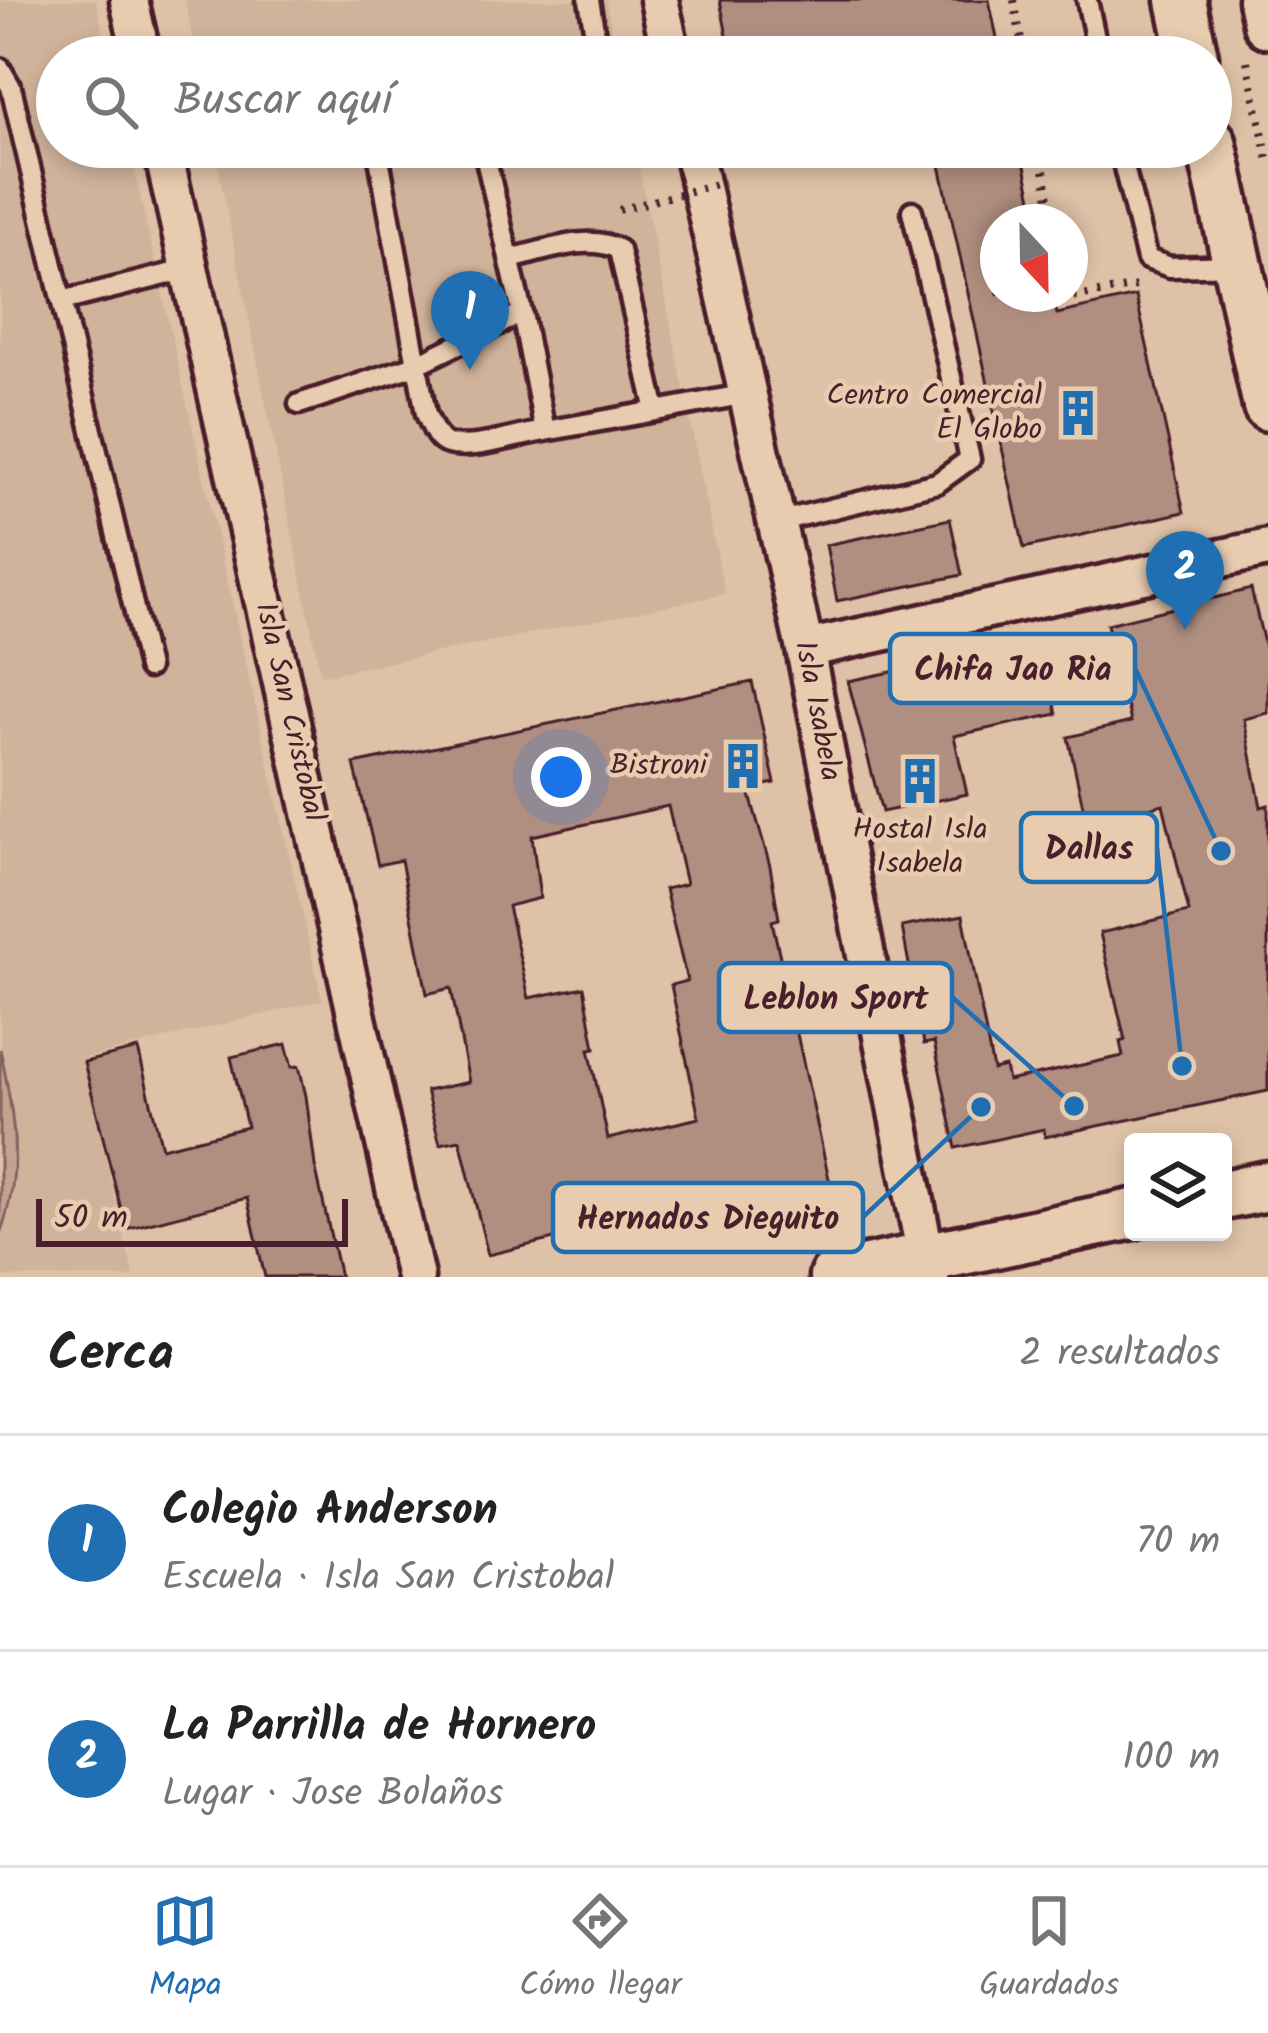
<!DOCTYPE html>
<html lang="es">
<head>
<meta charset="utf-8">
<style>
	body { margin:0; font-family:Kalam,sans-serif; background:#f6f6f6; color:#222 }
	.controls { position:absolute; right:36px; bottom:36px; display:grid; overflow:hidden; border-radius:12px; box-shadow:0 6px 18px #0003 }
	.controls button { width:108px; height:108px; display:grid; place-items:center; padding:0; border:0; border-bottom:3px solid #e0e0e0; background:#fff; color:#222; font:60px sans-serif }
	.compass { position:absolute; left:980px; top:204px; width:108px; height:108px; border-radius:50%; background:#fff; box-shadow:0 6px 18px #0003; rotate:158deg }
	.scale { position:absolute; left:36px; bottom:30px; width:312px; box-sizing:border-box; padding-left:12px; border:6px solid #4a1f2b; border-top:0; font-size:33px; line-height:42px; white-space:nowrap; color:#4a1f2b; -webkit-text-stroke:9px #e8ccaf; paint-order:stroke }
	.you { position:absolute; left:561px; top:777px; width:42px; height:42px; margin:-30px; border:9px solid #fff; border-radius:50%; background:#1a73e8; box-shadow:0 0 0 18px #1a73e833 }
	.badge { display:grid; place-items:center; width:78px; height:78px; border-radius:50%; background:#1f6fb2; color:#fff; font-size:39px; font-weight:700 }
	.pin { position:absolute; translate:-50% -99px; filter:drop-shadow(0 3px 6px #0008) }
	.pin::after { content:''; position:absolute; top:63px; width:42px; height:36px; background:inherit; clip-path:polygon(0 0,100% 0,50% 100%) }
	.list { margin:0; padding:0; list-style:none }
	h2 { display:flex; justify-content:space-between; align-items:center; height:156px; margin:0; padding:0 48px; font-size:51px }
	h2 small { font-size:39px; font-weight:400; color:#767676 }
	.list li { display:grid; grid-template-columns:78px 1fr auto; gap:36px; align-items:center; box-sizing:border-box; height:216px; padding:0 48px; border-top:3px solid #e0e0e0 }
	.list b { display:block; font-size:45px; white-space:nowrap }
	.list p { margin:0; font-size:39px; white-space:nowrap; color:#767676 }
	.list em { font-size:39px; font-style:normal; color:#767676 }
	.icon { flex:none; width:66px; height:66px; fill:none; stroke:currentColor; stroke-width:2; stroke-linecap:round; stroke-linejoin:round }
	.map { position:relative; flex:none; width:1268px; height:1277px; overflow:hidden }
	.search { position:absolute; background:#fff; box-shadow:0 6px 18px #0003; left:36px; right:36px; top:36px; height:132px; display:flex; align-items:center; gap:30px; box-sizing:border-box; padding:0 42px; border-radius:66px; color:#767676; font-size:45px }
	.sheet { height:588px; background:#fff }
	nav { display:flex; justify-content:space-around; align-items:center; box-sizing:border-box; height:168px; border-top:3px solid #e0e0e0; background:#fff; font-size:33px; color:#767676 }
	nav a { display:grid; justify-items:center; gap:6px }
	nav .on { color:#1f6fb2 }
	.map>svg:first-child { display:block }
</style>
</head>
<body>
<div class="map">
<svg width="1268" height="1277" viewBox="0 0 1268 1277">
	<rect width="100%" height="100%" fill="#dec2a7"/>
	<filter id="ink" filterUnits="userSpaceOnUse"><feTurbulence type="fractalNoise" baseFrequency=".00833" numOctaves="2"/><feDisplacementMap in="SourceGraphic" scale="24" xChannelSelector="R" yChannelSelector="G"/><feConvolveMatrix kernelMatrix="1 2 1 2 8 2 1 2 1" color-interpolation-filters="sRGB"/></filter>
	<g filter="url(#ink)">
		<path fill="#d0b39b" d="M0,0H96L109,57H57V147H129L322,1000L82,1059L134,1277H0Z
			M185,0H606L617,57H196Z
			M214,147H635L725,594L321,676Z"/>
		<path fill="#c3a390" stroke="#86615e" stroke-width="3" d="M0,1049C14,1114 24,1170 0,1234Z"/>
		<path fill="#b08f80" stroke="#4a1f2b" stroke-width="3" fill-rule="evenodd" d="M720,0H989L1001,57H731Z
			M936,147H1021L1037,222H998V294H1053L1057,314L1136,296L1184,512L1024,548Z
			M950,519L962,575L837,601L826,545Z
			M1251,589L1268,660V713L1244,719L1261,807L1268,805V1091L1045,1137L1044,1129L956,1148L934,1042L924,1044L902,927L963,915L993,1070L1005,1067L1008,1081L1123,1056L1120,1042L1125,1040L1100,933L1189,912L1163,804L1087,825L1068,737L1131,722L1107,624Z
			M940,662L947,698L1049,675L1057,714L954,736L967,794L882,812L848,681Z
			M752,682L775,783L748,788L770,866L779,919L772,921L830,1183L759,1199L757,1190L488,1255L460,1140L440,1144L426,1091L469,1082L451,988L427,994L401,860L378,865L354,764ZM668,806L686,884L665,889L687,981L671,985L699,1118L608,1139L589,1049L595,1048L584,987L529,998L508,906L540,898L532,836Z
			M286,1044L292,1067L299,1066L306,1096L315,1166L340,1277H265L247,1198L126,1229L84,1062L138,1049L162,1148L247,1127L231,1057Z"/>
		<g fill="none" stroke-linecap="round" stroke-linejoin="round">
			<defs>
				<path id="lane" d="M589,0L599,57
					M1087,0L1099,57
					M0,68L11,87L148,668
					M377,147L426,414C431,424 436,441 448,444C474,451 518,435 545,431
					M1119,147L1147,259L1170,267L1234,265
					M510,259C542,252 590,232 619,250L656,411L545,431L522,313
					M62,301L189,269
					M299,404L416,365L522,313L483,147
					M656,411L747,394
					M776,522L937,483L970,459L912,211"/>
				<path id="street" d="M129,0L142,57
					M659,0L672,57
					M162,147L415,1277
					M692,147L805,649L930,1277
					M805,649L1268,548"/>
				<path id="secondary" d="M1181,0L1193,57
					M1263,0L1268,23
					M1211,142L1268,406
					M1223,1195L1268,1186
					M834,1277L1133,1214"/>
			</defs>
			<use href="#lane" stroke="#4a1f2b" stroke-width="27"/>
			<use href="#street" stroke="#4a1f2b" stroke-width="45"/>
			<use href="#secondary" stroke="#4a1f2b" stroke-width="57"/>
			<path stroke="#4a1f2b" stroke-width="8" stroke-dasharray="3 9" stroke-linecap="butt" d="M1014,0L1024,57
				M1247,61L1268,159
				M1040,147L1053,222
				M1066,294L1067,299L1136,286"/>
			<use href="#lane" stroke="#e8ccaf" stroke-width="18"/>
			<use href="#street" stroke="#e8ccaf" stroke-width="36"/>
			<use href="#secondary" stroke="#e8ccaf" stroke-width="48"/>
			<path stroke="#4a1f2b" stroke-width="8" stroke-dasharray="3 9" stroke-linecap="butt" d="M619,210L724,182"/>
		</g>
	</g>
	<defs>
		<symbol id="building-bare" viewBox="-9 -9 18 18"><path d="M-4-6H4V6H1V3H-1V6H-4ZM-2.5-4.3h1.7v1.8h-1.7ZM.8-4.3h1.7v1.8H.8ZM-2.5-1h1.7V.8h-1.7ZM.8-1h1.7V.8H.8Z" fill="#1f6fb2" stroke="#e8ccaf" stroke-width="2.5" paint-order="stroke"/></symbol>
	</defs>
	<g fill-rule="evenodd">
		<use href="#building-bare" x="1045" y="380" width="66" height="66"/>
		<use href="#building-bare" x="710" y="733" width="66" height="66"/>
		<use href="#building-bare" x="887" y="748" width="66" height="66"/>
	</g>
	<g text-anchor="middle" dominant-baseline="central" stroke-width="9" stroke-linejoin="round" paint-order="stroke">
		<g font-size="30" fill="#4a1f2b" stroke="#e8ccaf" text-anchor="end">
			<text x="1042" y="396">Centro Comercial<tspan x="1042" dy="34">El Globo</tspan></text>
			<text x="707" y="766">Bistroni</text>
			<text x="920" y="830" text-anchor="middle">Hostal Isla<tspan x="920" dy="34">Isabela</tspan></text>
		</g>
		<g font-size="30" fill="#4a1f2b" stroke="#e8ccaf">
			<text transform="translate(817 711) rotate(79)">Isla Isabela</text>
			<text transform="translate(289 712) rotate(77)">Isla San Cristobal</text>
		</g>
	</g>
	<path fill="none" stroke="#1f6fb2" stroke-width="4.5" d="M1221 851L1135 668M1182 1066L1157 848M1074 1106L952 997M981 1107L863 1217"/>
	<g fill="#1f6fb2" stroke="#e8ccaf" stroke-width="4.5">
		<circle cx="1221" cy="851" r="12"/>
		<circle cx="1182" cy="1066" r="12"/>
		<circle cx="1074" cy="1106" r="12"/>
		<circle cx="981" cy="1107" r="12"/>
	</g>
	<g fill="#e8ccaf" stroke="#1f6fb2" stroke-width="4.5">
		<rect x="890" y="634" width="245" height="69" rx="12"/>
		<rect x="1021" y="813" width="136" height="69" rx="12"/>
		<rect x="719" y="963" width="233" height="69" rx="12"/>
		<rect x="553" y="1183" width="310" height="69" rx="12"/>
	</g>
	<g font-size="33" text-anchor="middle" font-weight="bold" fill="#4a1f2b">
		<text x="1013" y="680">Chifa Jao Ria</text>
		<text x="1089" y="859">Dallas</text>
		<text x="836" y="1009">Leblon Sport</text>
		<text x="708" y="1229">Hernados Dieguito</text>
	</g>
</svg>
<div class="controls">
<button><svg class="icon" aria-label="layers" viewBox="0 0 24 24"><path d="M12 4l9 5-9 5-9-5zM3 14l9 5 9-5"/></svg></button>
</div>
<svg class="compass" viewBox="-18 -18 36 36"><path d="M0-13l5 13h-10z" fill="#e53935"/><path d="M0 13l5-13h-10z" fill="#767676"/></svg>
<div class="scale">50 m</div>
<div class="you"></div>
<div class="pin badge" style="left:470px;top:370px">1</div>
<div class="pin badge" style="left:1185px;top:630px">2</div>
<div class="search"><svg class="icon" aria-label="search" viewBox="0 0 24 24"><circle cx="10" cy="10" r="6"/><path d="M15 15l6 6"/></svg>Buscar aquí</div>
</div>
<section class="sheet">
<h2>Cerca<small>2 resultados</small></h2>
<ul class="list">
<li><span class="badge">1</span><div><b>Colegio Anderson</b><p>Escuela · Isla San Cristobal</p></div><em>70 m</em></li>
<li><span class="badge">2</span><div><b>La Parrilla de Hornero</b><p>Lugar · Jose Bolaños</p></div><em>100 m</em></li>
</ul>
</section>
<nav>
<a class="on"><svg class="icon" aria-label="map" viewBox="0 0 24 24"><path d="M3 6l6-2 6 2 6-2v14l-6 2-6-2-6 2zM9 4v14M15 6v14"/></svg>Mapa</a>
<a><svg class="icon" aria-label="directions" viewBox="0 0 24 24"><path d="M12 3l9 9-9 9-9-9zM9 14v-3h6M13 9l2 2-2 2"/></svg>Cómo llegar</a>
<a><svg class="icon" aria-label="saved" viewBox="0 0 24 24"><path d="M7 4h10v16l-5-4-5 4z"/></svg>Guardados</a>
</nav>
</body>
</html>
